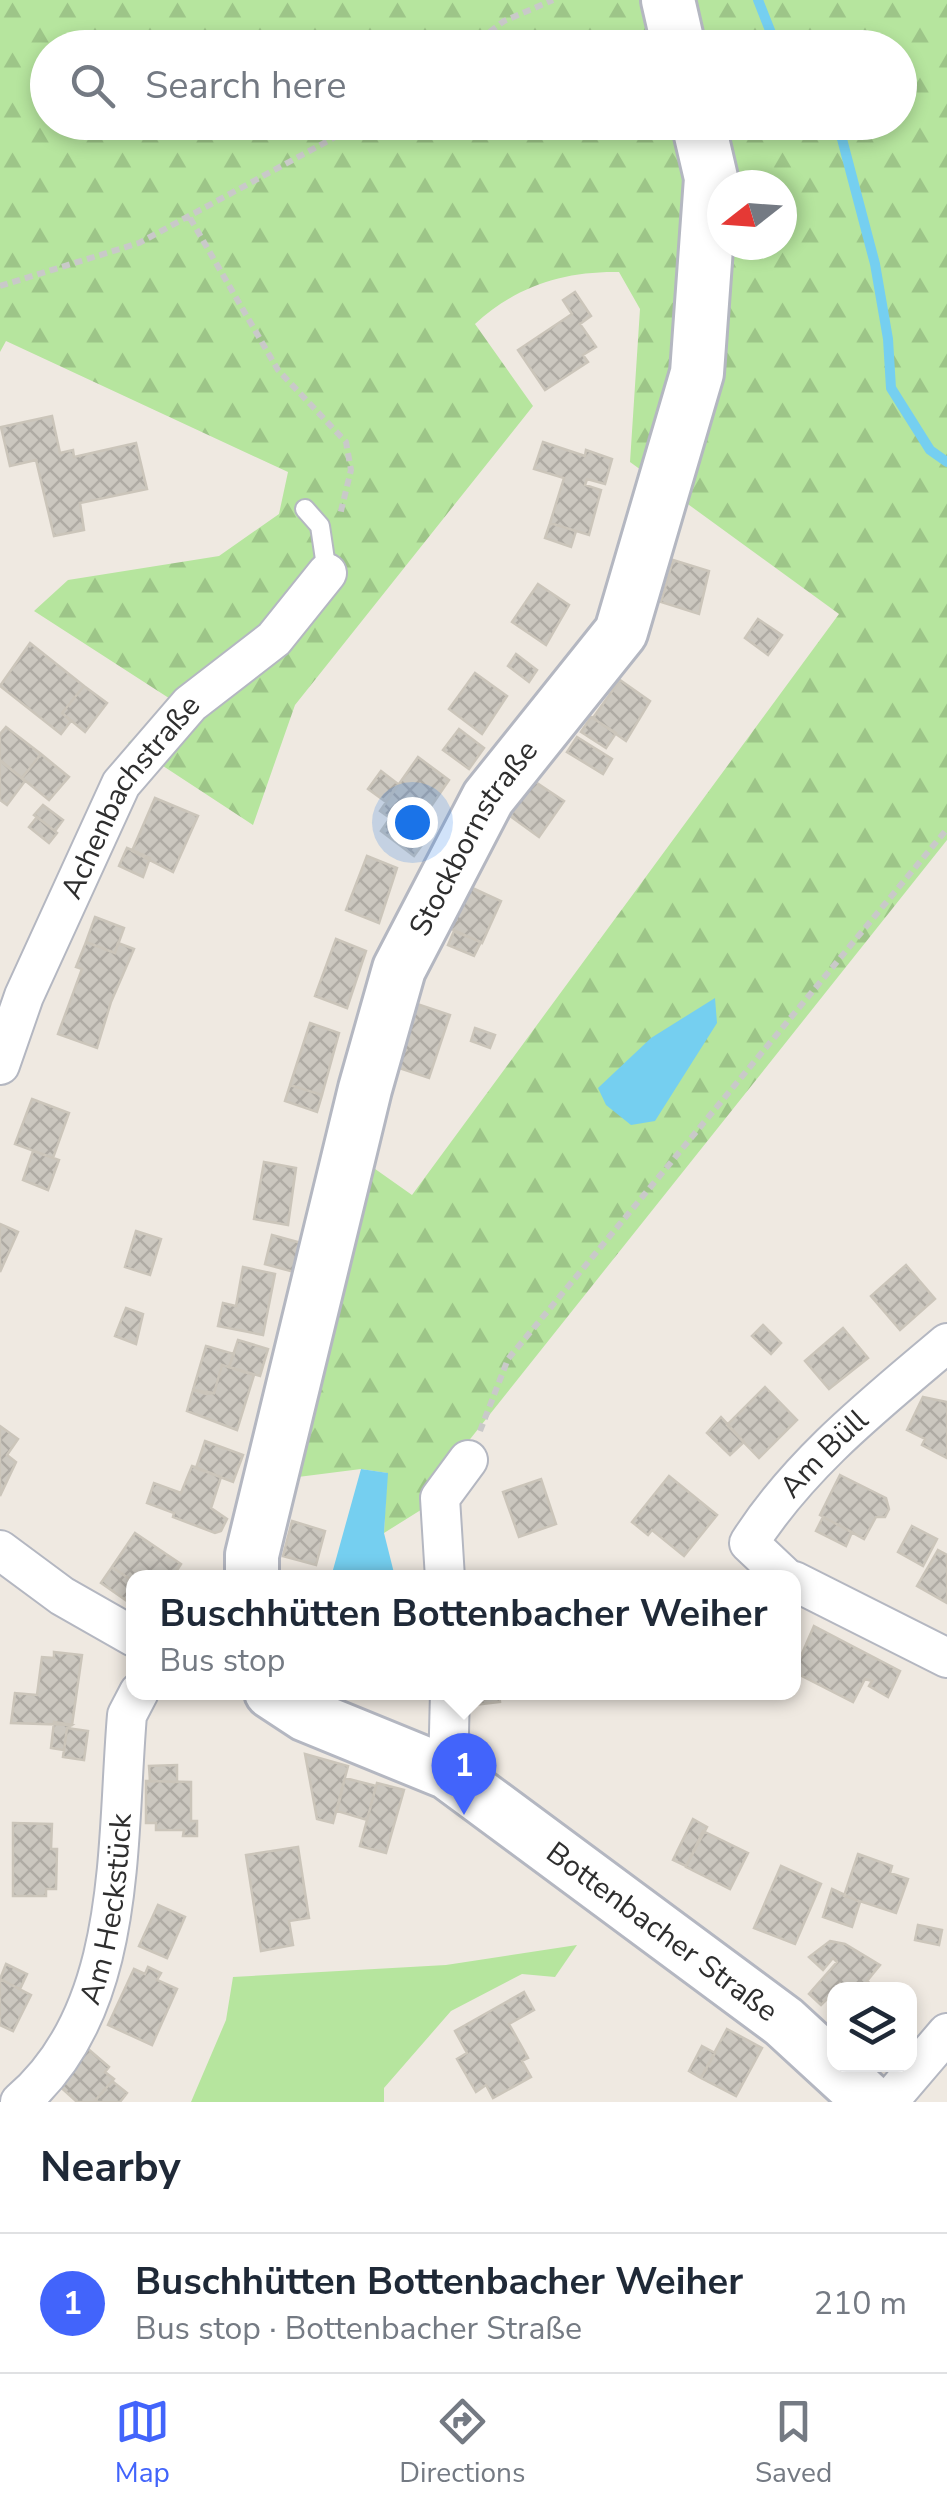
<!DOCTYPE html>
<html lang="en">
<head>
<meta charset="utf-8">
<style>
	body { margin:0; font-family:"Nunito Sans",sans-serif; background:#f6f6f7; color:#1f2937 }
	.controls { position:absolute; right:30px; bottom:30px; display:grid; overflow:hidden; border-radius:20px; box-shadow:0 5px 15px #0003 }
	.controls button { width:90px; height:90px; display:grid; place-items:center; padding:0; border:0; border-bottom:2px solid #e0e1e3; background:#fff; color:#1f2937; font:50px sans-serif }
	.compass { position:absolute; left:707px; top:170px; width:90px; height:90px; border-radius:50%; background:#fff; box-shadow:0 5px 15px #0003; rotate:253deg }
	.you { position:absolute; left:412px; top:822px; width:35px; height:35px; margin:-25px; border:8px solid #fff; border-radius:50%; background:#1a73e8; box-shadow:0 0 0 15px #1a73e833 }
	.badge { display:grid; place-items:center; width:65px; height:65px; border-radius:50%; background:#4264fb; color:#fff; font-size:32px; font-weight:700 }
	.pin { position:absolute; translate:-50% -82px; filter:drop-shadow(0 2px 5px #0008) }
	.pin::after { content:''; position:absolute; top:52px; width:35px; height:30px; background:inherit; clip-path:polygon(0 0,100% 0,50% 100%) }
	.popup { position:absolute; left:126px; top:1570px; width:675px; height:130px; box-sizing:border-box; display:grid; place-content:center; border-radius:20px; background:#fff; filter:drop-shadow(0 2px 8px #0005); font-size:32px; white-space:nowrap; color:#747a83 }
	.popup b { font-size:38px; color:#1f2937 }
	.popup::after { content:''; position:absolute; left:50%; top:100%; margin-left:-20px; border:20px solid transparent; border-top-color:#fff }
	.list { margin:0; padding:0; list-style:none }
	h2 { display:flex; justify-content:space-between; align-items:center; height:130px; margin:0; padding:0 40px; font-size:42px }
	h2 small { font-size:32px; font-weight:400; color:#747a83 }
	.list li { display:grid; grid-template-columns:65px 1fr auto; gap:30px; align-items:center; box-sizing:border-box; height:140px; padding:0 40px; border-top:2px solid #e0e1e3 }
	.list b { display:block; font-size:38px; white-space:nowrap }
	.list p { margin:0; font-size:32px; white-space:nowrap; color:#747a83 }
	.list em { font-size:32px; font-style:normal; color:#747a83 }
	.icon { flex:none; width:55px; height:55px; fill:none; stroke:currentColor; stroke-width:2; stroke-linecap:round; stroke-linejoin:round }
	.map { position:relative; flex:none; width:947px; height:2102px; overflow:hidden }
	.search { position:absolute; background:#fff; box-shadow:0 5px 15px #0003; left:30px; right:30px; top:30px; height:110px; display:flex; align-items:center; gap:25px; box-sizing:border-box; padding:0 35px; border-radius:55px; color:#747a83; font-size:38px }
	.sheet { height:270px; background:#fff }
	nav { display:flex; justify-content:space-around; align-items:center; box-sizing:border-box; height:140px; border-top:2px solid #e0e1e3; background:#fff; font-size:28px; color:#747a83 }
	nav a { display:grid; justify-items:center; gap:5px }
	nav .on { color:#4264fb }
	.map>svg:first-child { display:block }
</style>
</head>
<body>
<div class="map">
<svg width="947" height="2102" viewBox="0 0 947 2102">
	<defs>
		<pattern id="forest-firs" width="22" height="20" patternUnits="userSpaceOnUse" patternTransform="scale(2.5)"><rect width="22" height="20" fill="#b6e59e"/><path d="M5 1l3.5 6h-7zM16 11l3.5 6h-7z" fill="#9dc588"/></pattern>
		<pattern id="building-cross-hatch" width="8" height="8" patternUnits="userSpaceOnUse" patternTransform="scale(2.5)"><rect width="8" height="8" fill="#cbc7bf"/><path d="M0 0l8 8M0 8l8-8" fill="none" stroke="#afaba4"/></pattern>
	</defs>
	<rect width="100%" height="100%" fill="#efe9e1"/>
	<path fill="#b6e59e" d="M577,1945L555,1977L522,1974L451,2011L384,2088V2102H191L226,2020L233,1977L446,1965Z"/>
	<path fill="url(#forest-firs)" fill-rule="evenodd" d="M0,0H947V840L463,1448L440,1498L384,1533L387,1473L361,1469L298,1477L361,1159L412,1195L839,614L630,462L640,309L619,272C564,271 516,286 475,324L533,406L295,705L253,825L128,743L175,702L34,611L68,580L219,556L279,514L288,472L6,341L0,352ZM48,48H900V122H48ZM722,185H782V245H722Z"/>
	<path fill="#75cff0" d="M715,998L717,1023L655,1121L631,1125L606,1105L598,1088L651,1038Z
		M361,1469L388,1473L384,1533L395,1577H331Z"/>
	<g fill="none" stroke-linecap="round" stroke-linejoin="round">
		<path stroke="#75cff0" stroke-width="10" d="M758,0L777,48
			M833,122L842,139L875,264L888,339L891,388L930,450L947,462"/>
	</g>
	<path fill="url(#building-cross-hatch)" stroke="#cbc5ba" stroke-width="2.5" d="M575,292L591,316L580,324L596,347L583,355L588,362L545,390L518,350L572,314L563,300Z
		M52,416L60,453L73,450L74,457L136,443L147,489L80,503L84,530L54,536L36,460L10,466L1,427Z
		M543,442L585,456L586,450L612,459L605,484L587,479L585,485L601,490L589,535L550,523L564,478L534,469Z
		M550,523L576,531L571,547L545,538Z
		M673,560L709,571L699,614L661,602Z
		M538,584L569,605L546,645L512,622Z
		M758,619L782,635L768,655L745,638Z
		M30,643L84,686L62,713L71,721L61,734L0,686Z
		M516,654L537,670L529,682L508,666Z
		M475,673L507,696L482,734L449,709Z
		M620,680L650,701L626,741L593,718Z
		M84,686L107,703L85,732L62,713Z
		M591,717L616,733L606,748L581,732Z
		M6,727L41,754L22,778L0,760V734Z
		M459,729L484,748L469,769L443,750Z
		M577,737L612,759L603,774L567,752Z
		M41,754L69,777L49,800L22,778Z
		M418,757L449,780L417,827L425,841L414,856L381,831L390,818L380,811Z
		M0,761L25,781L7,805L0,800Z
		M381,771L398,784L386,802L368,789Z
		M534,781L564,801L539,837L510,816Z
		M155,798L198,816L173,872L132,851Z
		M43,805L63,820L55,831L34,815Z
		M37,817L57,833L49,843L29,827Z
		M127,848L150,858L143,877L119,866Z
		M367,856L397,868L379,923L346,910Z
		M468,886L501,901L482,943L449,928Z
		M95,917L124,928L115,953L86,942Z
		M454,931L481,942L474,956L448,945Z
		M336,939L366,951L347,1008L315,996Z
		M86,942L115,953L118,943L134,949L111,1002L97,1048L58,1034L82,969L76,967Z
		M417,1004L450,1015L429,1078L396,1067Z
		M310,1023L339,1033L322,1095L290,1085Z
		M475,1028L495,1035L490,1048L471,1041Z
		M290,1085L322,1095L317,1112L285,1101Z
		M32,1099L69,1113L53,1158L15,1144Z
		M33,1151L59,1160L48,1190L23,1180Z
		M264,1162L296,1168L288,1225L254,1219Z
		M0,1224L18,1232L0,1272Z
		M136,1231L161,1239L150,1275L125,1267Z
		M272,1235L301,1243L294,1272L265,1264Z
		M906,1265L935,1299L900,1330L871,1296Z
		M243,1267L275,1274L263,1335L218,1326L223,1303L236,1306Z
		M126,1308L143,1314L136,1344L115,1336Z
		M763,1325L781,1343L771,1354L752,1336Z
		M843,1328L868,1358L829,1389L805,1361Z
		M238,1340L268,1349L260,1376L229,1367Z
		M206,1346L234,1354L229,1367L222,1365L214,1393L206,1394L193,1390Z
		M222,1365L254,1375L237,1430L187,1411L193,1390L214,1393Z
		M765,1387L797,1420L759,1458L727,1425Z
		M923,1397L947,1402V1458L922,1445L925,1439L907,1430Z
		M721,1417L744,1442L730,1455L707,1433Z
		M0,1426L18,1439L7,1455L16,1462L0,1496Z
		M205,1441L243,1455L233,1482L196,1468Z
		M192,1466L221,1477L211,1508L227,1519L221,1531L215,1533L173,1517L174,1513L147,1503L154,1483L181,1493Z
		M840,1475L886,1498L889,1509L885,1517H876L864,1539L820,1515Z
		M669,1476L717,1515L684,1556L652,1530L648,1535L632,1522Z
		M541,1479L556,1524L519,1537L503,1492Z
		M823,1517L852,1532L846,1546L816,1531Z
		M292,1521L325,1531L316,1565L283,1556Z
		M912,1526L937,1539L923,1566L898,1552Z
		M135,1533L181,1564L172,1578H134V1582L112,1567Z
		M938,1550L947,1555V1603L917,1586Z
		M112,1567L134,1582L127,1601L101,1583Z
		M814,1626L900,1671L888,1697L869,1686L872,1681L865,1679L853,1702L794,1672Z
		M54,1652L82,1655L72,1725L11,1723L15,1693L37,1695L42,1657L54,1658Z
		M472,1692H499L500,1702L473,1705Z
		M54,1722L72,1725L67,1728L64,1750L51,1748Z
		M67,1728L88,1731L84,1760L63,1757Z
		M305,1754L348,1766L333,1823L317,1819Z
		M177,1765V1782L150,1781L149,1766Z
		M345,1778L376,1786L367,1820L337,1811Z
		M146,1781L191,1782V1821H197V1836H183L184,1830H156V1823H146Z
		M377,1783L404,1790L386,1853L360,1846Z
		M693,1819L707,1827L686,1866L673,1860Z
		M13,1823L52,1824L51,1849H57L56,1889H46V1896H13Z
		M703,1831L748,1853L730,1889L686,1867Z
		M298,1847L309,1918L289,1921L293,1945L261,1951L246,1855Z
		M858,1854L892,1866L890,1873L908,1879L896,1913L844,1896Z
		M781,1866L821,1884L795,1944L754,1928Z
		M832,1889L860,1902L852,1927L823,1917Z
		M158,1905L185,1917L167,1958L139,1946Z
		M918,1925L942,1930L939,1945L915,1940Z
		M830,1941L845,1944L880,1965L867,1981L878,1990H834V2006L827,1999L821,2005L809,1994L837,1962L833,1958L823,1970L809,1957Z
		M6,1964L27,1974L20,1989L0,1979Z
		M148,1967L161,1973L157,1980L177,1989L152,2045L108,2025L134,1969L145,1974Z
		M0,1979L31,1995L13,2031L0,2025Z
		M524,1992L534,2010L509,2024L528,2058L522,2061L531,2077L493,2098L486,2085L476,2092L457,2059L467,2053L455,2031Z
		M727,2029L762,2048L736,2096L701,2078Z
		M702,2046L715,2053L701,2078L689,2071Z
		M87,2048L109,2067L105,2072L114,2079L94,2102H77L57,2084Z
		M112,2081L127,2093L120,2102H94Z"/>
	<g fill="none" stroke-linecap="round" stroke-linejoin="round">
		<defs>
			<path id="lane" d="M305,509L320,526L327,573"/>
			<g id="street">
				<path id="s1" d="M0,1065L24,996L121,784L190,704L274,639L327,573"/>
				<path d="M0,1550L62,1596L134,1637"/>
				<path d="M445,1578L440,1498L468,1460"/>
				<path id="s2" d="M786,1578L749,1543C800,1463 875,1404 947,1343"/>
				<path d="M794,1581L947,1658"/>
				<path d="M448,1773L450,1692"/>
				<path id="s3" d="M20,2102C128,2010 116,1844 127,1715L139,1692"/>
				<path d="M888,2102L947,2033"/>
			</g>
			<g id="secondary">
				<path d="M668,0L679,48"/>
				<path id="s4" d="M252,1578V1555L365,1089L399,969L488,798L621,632L697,373L711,178L698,122"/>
				<path id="s5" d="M271,1692L306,1715L448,1773L784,2022L871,2102"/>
			</g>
		</defs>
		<use href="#lane" stroke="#b4b7c1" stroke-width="22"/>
		<use href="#street" stroke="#b4b7c1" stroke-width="42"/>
		<use href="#secondary" stroke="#b4b7c1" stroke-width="58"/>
		<path stroke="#c9c9c9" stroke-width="6" stroke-dasharray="8 5" stroke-linecap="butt" d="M469,48L504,21L553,0
			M190,218L278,370L346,442L351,470L340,515
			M0,286L139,243L363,122
			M480,1431L508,1359L947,829"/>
		<use href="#lane" stroke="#fff" stroke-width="18"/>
		<use href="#street" stroke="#fff" stroke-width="38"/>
		<use href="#secondary" stroke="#fff" stroke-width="52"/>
	</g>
	<g text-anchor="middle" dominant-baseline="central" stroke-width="9" stroke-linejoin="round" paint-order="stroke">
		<g font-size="30" fill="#2e2e2e" stroke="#fff">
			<text stroke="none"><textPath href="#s1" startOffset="300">Achenbachstraße</textPath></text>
			<text stroke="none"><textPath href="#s4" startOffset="778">Stockbornstraße</textPath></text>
			<text stroke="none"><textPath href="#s2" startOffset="168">Am Büll</textPath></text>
			<text stroke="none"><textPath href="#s3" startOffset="218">Am Heckstück</textPath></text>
			<text stroke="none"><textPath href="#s5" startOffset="462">Bottenbacher Straße</textPath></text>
		</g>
	</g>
</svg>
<div class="controls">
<button><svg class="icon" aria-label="layers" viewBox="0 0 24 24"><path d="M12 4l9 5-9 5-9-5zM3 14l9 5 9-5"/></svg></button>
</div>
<svg class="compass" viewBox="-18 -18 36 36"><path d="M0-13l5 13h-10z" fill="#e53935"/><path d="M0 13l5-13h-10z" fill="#747a83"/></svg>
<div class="you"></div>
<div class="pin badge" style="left:464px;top:1815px">1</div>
<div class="popup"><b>Buschhütten Bottenbacher Weiher</b>Bus stop</div>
<div class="search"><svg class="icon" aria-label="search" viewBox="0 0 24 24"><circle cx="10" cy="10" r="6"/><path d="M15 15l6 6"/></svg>Search here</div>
</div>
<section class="sheet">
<h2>Nearby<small></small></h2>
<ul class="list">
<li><span class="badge">1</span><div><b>Buschhütten Bottenbacher Weiher</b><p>Bus stop · Bottenbacher Straße</p></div><em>210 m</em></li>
</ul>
</section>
<nav>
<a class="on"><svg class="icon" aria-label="map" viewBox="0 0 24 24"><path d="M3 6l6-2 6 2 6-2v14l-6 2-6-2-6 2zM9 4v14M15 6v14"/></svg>Map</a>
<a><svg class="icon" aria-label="directions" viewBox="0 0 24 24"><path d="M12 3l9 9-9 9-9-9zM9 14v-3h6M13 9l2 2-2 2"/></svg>Directions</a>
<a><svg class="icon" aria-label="saved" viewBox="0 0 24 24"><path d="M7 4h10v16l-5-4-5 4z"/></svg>Saved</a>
</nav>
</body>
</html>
